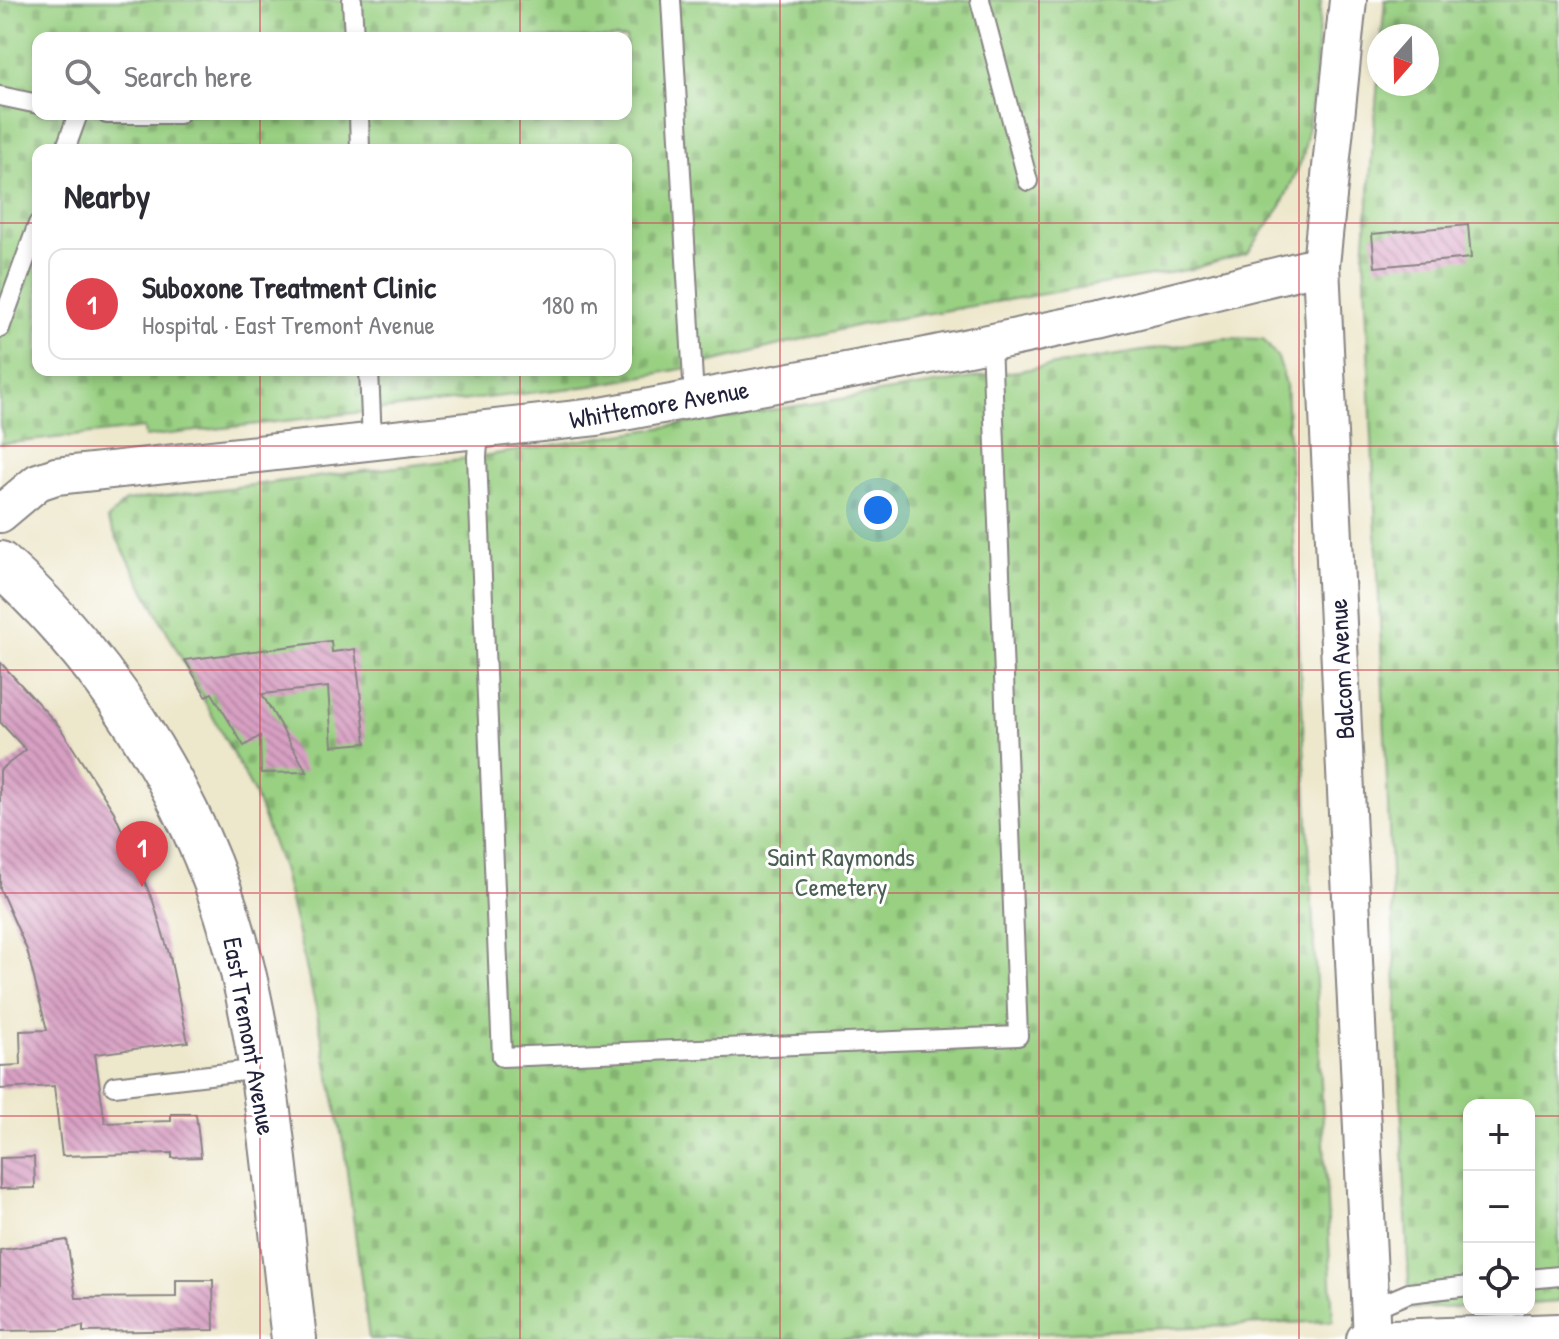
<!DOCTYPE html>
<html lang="en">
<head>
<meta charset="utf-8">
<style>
	body { margin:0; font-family:"Patrick Hand",sans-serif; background:#f2f2f3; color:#2b2b33 }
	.controls { position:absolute; right:24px; bottom:24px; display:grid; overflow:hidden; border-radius:16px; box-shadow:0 4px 12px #0003 }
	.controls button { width:72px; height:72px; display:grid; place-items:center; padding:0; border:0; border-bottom:2px solid #e1e1e2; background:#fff; color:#2b2b33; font:40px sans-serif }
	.compass { position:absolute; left:1367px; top:24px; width:72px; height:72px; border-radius:50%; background:#fff; box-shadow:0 4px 12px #0003; rotate:200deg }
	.you { position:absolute; left:878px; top:510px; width:28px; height:28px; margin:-20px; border:6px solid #fff; border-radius:50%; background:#1a73e8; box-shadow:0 0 0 12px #1a73e833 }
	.badge { display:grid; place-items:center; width:52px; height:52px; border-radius:50%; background:#d1495b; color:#fff; font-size:26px; font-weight:700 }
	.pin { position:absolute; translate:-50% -66px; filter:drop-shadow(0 2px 4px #0008) }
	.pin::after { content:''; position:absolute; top:42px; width:28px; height:24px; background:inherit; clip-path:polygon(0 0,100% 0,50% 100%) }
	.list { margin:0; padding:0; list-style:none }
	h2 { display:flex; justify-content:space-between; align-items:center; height:104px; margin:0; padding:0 32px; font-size:34px }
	h2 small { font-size:26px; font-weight:400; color:#7c7c81 }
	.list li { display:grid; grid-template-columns:52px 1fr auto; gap:24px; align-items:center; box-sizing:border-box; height:112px; margin:0 16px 16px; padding:0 16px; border:2px solid #e1e1e2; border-radius:16px }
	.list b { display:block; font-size:30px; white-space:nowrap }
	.list p { margin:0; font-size:26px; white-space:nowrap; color:#7c7c81 }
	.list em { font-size:26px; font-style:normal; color:#7c7c81 }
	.icon { flex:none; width:44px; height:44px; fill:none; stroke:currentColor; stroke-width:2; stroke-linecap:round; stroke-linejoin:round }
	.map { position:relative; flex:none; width:1559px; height:1339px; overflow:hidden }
	.search { position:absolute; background:#fff; box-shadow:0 4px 12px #0003; left:32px; top:32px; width:600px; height:88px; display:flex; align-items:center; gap:20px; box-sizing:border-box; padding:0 28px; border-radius:16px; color:#7c7c81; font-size:30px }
	.panel { position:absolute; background:#fff; box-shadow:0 4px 12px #0003; left:32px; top:144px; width:600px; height:232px; border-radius:16px }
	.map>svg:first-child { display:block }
</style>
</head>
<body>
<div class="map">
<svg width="1559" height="1339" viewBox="0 0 1559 1339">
	<defs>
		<pattern id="cemetery-stones" width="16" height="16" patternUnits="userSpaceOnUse" patternTransform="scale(2)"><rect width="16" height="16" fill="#99d082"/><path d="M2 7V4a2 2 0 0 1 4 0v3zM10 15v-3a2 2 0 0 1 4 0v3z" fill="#84b271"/></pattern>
		<pattern id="building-back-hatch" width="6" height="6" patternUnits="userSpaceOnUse" patternTransform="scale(2)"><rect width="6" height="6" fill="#d8a0c3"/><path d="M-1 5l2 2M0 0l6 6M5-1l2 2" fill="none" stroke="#af82a0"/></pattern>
	</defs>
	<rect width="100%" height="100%" fill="#fff"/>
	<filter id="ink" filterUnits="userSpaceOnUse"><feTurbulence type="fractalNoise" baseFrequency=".0125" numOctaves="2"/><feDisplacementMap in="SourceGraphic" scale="16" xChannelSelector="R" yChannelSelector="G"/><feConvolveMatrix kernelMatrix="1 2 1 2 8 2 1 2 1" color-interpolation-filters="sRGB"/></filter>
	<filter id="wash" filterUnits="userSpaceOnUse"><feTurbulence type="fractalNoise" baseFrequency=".006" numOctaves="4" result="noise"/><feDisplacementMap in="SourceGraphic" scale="32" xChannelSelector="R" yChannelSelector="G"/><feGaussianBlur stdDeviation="1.8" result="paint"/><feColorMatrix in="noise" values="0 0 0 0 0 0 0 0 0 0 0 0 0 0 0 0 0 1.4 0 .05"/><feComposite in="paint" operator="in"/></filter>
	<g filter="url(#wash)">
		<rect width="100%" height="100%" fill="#ede7cb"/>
		<path fill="url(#cemetery-stones)" stroke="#5e795e" stroke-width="2" fill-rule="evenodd" d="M0,0H1321L1314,91L1303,157L1281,206L1248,253L1192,269L859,325L692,367L590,386L145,437L144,428L1,444L3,435L0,426ZM38,38H626V114H38ZM38,150H626V370H38Z
			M1385,0H1559V1302L1529,1304V1105H1469V1307L1410,1309L1364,255L1379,67V84H1427V36H1382Z
			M1224,338L1263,339L1278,358L1286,385L1333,1321L908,1339H369L344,1148L316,1008L282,868L254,793L107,520L125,501L477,457Z"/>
		<g id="blocks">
			<path fill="url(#building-back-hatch)" d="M1468,225L1471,258L1375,267L1372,234Z
				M331,641L332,652L355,649L366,743L332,746L328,687L262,694L307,772L261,773L260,736L244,746L212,693L206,696L185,660Z
				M0,662L59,726L114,812L153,901L170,957L188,1042L95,1054L105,1123L171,1121V1114H196L201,1157L172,1158V1153L62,1156L54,1086L0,1089V1066L21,1065L20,1031L47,1030L27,950L0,889V770L26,750L0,722Z
				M34,1157L35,1188L0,1189V1158Z
				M67,1240L76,1298L176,1297V1280H213L214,1330L83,1332V1326L60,1330L0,1331V1250Z"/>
		</g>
	</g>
	<g filter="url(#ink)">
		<use href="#blocks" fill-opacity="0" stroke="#888483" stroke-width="2"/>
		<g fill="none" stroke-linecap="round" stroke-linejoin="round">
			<defs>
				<path id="service" d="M352,0L354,38
					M671,0L694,398
					M980,0L1028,181
					M0,96L38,104
					M107,114H179
					M359,114L360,150
					M65,150L78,114
					M0,328L38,224
					M369,370L372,441
					M479,431L477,457L502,1057L1018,1036L991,342
					M114,1086L261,1069
					M1529,1279L1559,1276
					M1371,1309L1409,1293L1469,1286"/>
				<path id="minor" d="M1348,0L1321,265L1372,1339
					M0,514L38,482L56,476L596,417L911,359L1098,320L1321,265
					M1365,1339L1559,1332"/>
				<path id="secondary" d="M0,564C116,668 206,816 242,968C271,1089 279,1216 294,1339"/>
			</defs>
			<use href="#service" stroke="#888483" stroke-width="22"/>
			<use href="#minor" stroke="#888483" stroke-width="40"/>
			<use href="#secondary" stroke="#888483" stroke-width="48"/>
			<use href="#service" stroke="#fff" stroke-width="18"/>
			<use href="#minor" stroke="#fff" stroke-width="36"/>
			<use href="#secondary" stroke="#fff" stroke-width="44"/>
		</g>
	</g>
	<path fill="none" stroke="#d1495b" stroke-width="2" stroke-opacity="0.55" d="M260,0V38M520,0V38M780,0V1339M1039,0V1339M1299,0V1339M260,114V150M520,114V150M0,223H38M626,223H1559M260,370V1339M520,370V1339M0,446H1559M0,670H1559M0,893H1559M0,1116H1469M1529,1116H1559"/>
	<g text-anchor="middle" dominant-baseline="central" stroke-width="6" stroke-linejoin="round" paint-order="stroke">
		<g font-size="26" fill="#22223b" stroke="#fff">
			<text transform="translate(659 404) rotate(-10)">Whittemore Avenue</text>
			<text transform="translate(1341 669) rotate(-93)">Balcom Avenue</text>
			<text transform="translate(250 1036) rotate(80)">East Tremont Avenue</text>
		</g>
		<g font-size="26" fill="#4c5f54" stroke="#fff">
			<text x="841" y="856">Saint Raymonds<tspan x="841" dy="30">Cemetery</tspan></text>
		</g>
	</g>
</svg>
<div class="controls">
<button>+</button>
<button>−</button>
<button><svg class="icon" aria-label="locate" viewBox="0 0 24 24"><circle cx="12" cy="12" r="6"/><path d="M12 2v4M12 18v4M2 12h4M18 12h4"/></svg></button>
</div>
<svg class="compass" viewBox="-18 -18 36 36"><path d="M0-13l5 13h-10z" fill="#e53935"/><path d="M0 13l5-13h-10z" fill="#7c7c81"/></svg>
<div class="you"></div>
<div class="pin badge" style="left:142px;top:887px;background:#e0444e">1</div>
<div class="search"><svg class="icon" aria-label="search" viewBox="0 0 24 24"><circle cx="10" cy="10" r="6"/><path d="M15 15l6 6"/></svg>Search here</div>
<section class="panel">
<h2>Nearby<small></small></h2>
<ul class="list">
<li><span class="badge" style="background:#e0444e">1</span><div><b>Suboxone Treatment Clinic</b><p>Hospital · East Tremont Avenue</p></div><em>180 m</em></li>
</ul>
</section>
</div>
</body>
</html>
